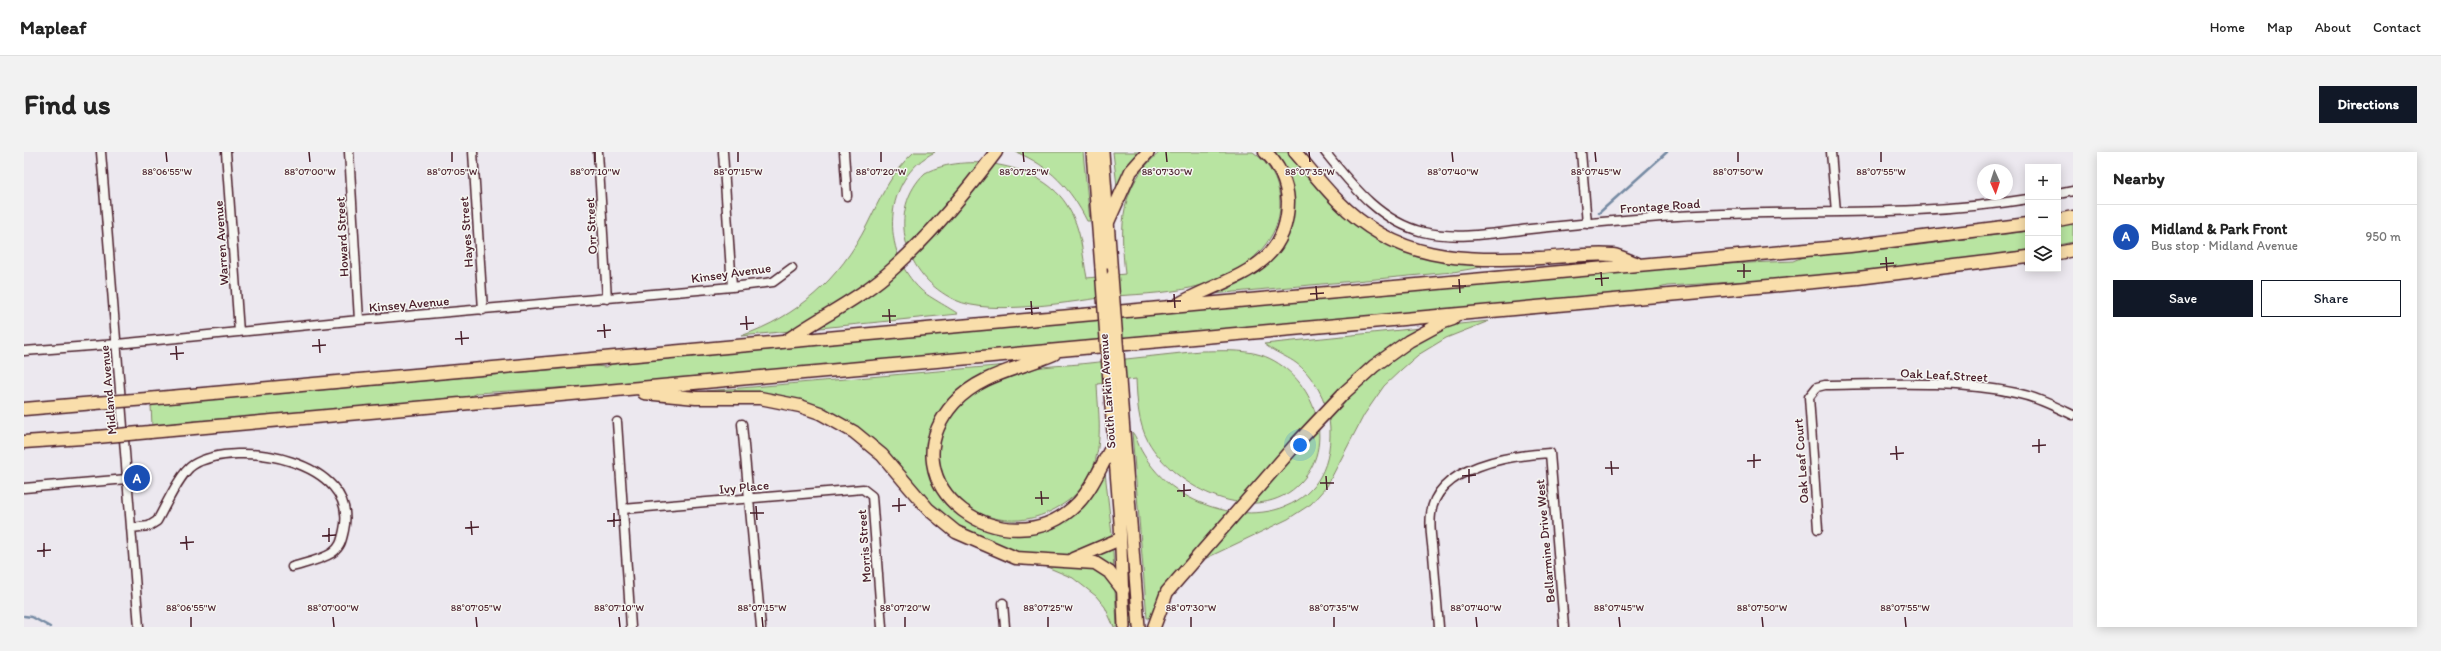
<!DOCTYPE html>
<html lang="en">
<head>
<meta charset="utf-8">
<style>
	body { margin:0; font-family:Itim,sans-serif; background:#f2f2f2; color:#222 }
	.controls { position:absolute; right:12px; top:12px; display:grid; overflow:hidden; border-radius:0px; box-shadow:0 2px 10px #0003 }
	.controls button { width:36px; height:36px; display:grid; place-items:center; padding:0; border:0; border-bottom:1px solid #e0e0e0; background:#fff; color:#222; font:20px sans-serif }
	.compass { position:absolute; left:1953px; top:12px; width:36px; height:36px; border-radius:50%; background:#fff; box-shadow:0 2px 10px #0003; rotate:177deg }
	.you { position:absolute; left:1276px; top:293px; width:14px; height:14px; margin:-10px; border:3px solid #fff; border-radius:50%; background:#1a73e8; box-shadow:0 0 0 6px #1a73e833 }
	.badge { display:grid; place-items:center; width:26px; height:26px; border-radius:50%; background:#111827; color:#fff; font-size:13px; font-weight:700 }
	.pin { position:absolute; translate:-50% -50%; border:2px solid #fff; box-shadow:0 1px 4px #0006 }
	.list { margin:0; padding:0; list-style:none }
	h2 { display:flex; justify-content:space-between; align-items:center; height:52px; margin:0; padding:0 16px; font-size:17px }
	h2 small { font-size:13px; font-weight:400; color:#767676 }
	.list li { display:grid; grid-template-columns:26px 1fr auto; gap:12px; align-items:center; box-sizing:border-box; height:64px; padding:0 16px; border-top:1px solid #e0e0e0 }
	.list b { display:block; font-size:15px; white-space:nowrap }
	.list p { margin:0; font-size:13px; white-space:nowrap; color:#767676 }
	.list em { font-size:13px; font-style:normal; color:#767676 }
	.actions { display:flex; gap:8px; padding:12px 16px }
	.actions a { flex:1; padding:9px 0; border:1px solid #111827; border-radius:0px; text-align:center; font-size:14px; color:#111827 }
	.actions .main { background:#111827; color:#fff }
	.icon { flex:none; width:22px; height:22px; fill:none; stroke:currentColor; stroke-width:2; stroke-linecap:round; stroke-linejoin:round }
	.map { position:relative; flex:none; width:2049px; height:475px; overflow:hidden; border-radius:0px }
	header { display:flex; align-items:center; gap:24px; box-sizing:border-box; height:56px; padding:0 20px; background:#fff; border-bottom:1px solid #e0e0e0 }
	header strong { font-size:19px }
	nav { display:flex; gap:22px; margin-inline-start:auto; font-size:14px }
	.intro { display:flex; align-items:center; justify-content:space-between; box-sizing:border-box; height:96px; padding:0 24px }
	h1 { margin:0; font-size:28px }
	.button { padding:10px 18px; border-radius:0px; background:#111827; color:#fff; font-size:14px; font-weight:700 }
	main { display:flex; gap:24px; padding:0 24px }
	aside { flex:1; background:#fff; border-radius:0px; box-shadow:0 2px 10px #0003 }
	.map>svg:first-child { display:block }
</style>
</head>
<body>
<header>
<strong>Mapleaf</strong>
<nav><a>Home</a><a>Map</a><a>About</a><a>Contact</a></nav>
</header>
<div class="intro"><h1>Find us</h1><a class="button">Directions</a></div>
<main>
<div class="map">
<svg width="2049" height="475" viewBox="0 0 2049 475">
	<rect width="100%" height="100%" fill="#ece8ef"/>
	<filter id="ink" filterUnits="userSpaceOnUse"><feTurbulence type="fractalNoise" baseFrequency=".025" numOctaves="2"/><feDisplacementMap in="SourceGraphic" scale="8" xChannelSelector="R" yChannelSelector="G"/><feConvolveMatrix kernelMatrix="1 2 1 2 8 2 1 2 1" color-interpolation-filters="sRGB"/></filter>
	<g filter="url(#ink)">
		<path fill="#b8e4a1" stroke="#818266" d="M890,0H911C858,26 856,100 897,138C903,144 933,160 934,162L717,184C774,164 815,128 843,73C856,47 867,20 890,0Z
			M992,0H1059L1066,69H1063C1047,37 1026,14 992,0Z
			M1089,0H1116L1104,15L1095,34H1093Z
			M1136,0H1229C1247,13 1256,31 1256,53C1256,85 1228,112 1201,125C1193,128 1185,131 1178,133C1150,141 1120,142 1091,144C1050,149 968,165 931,148C906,136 889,116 882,90C876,65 882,39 901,21C941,0 1019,11 1044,55C1058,78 1058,101 1063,126L1101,122C1096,73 1095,34 1136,0Z
			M1249,0H1265L1302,44L1408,107L1458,115L1429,120L1189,142L1214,131L1232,120L1266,69Z
			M2045,72L2049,73V90L2034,93V74Z
			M2004,79V98L1884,114L1757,127L1643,134L1624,139L580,233L453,241L444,245L128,273L127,253L568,214L583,215L588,212L1681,113L1769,109L1779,105L1888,94Z
			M1465,169L1422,186L1394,203L1378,217L1360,234L1340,263L1303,334L1287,352L1264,367L1170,412L1133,451L1126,466H1123L1108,280C1112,284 1114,292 1117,298C1126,314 1138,328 1153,338C1211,378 1305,369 1306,284C1307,263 1299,241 1286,225C1271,205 1257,205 1240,192Z
			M1176,199C1196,199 1218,197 1237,203C1286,219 1316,288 1277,330C1233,378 1150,336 1124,289C1114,271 1113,248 1112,227L1073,232C1074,259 1079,285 1070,313C1063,333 1050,347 1031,357C954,399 873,314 940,249C952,237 969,230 985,223C1006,214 1033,214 1056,212C1096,208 1136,203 1176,199Z
			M984,213L915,265L913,337C941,384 972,378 1019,377L1081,320L1088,383L1093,475H1090L1081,455L1072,444L1049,426L940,380L914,359L835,277L817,266L797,256L683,242L682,239Z
			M1103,423H1106L1110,475H1106Z"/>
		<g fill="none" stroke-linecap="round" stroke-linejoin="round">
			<path stroke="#758aa3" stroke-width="2.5" d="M1575,61L1643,0
				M0,464L8,465L26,475"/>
			<defs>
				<path id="minor" d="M77,0L115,475
					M202,0L215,180
					M325,0L335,168
					M449,0L459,158
					M574,0L583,147
					M699,0L708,135
					M820,0L823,44
					M1301,0C1328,33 1355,69 1399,80C1434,88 1471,81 1506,77C1555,72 1604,67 1653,64C1771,57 1888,66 2004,47
					M1557,0L1563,72
					M1807,0L1812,60
					M2034,42L2049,39
					M0,199L93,192L335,168L708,135L749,130L768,116
					M593,270L607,475
					M718,272L737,475
					M0,336L103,327
					M599,357L839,337L848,344L858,475
					M107,376L125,374L133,369C141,355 156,321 169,313C213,286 336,309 320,378C318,387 317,395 308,401C297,408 281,411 268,415
					M1794,377L1785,245L1793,235L1801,233C1863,232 1931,228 1992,241C2012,245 2030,254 2049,263
					M979,451L981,475
					M1415,475C1413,451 1411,426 1409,402C1408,389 1405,375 1407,362C1412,314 1489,303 1526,301L1540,475"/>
				<path id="major" d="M1068,0L1077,116
					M1079,0L1088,124
					M1096,228L1115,475
					M1085,229L1096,370L1100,475"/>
				<path id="highway" d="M1271,0C1285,16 1298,33 1313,48C1373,110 1437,109 1516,106C1540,105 1566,101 1589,103C1597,104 1605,109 1612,111
					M2034,68L2049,65
					M1084,70L1107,19L1124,0
					M2034,101L2049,98
					M1153,153C1200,125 1264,120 1264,49C1263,31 1255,12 1241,0
					M762,189C798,164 839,145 871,115C908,81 942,40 972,0
					M1030,202C996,217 956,222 930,251C858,333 984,422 1054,351C1070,334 1078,311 1090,291
					M620,241L672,246H736L776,254L796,261L830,280L858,303L904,357L932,380L992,406L1071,411L1085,420L1099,438
					M123,247L1826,94L2004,72
					M0,257L71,251
					M126,280L1834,126L2004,105
					M0,290L73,285
					M1049,407L1096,387
					M1130,475L1143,440L1272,292L1320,241L1350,214L1385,189L1420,170L1429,167"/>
			</defs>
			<use href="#minor" stroke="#4a1f2b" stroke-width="11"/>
			<use href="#major" stroke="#4a1f2b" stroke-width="14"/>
			<use href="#highway" stroke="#4a1f2b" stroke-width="15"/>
			<use href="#minor" stroke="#f6f6f2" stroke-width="8"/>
			<use href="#major" stroke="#f9deab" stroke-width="11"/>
			<use href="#highway" stroke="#f9deab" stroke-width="12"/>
			<defs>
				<path id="major-bridge" d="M1077,116L1085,229
					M1088,124L1096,228"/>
				<path id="highway-bridge" d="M71,251L123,247
					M73,285L126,280"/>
			</defs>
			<use href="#major-bridge" stroke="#4a1f2b" stroke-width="14" stroke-linecap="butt"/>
			<use href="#highway-bridge" stroke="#4a1f2b" stroke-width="15" stroke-linecap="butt"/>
			<use href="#major-bridge" stroke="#f9deab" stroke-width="11"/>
			<use href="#highway-bridge" stroke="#f9deab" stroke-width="12"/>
		</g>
	</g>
	<path fill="none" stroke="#4a1f2b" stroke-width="1.5" d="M142,0L143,10M285,0L286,10M428,0V10M571,0V10M714,0V10M857,0V10M999,0L1000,10M1142,0L1143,10M1285,0L1286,10M1428,0L1429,10M1571,0L1572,10M1714,0V10M1857,0V10M1862,105L1863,119M1720,112V126M1856,112L1870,111M1713,119H1727M1577,120L1578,134M1435,127L1436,141M1571,127L1585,126M1292,134L1293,148M1428,134H1442M1150,142L1151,156M1286,142L1300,141M1007,149L1008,163M1143,149H1157M865,157L866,171M1001,157L1015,156M722,164L723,178M858,164H872M580,172L581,186M716,172L730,171M437,179L438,193M573,179L587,178M295,187L296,201M431,187L445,186M152,194L153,208M288,194L302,193M146,202L160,201M2015,287V301M1872,294L1873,308M2008,294L2022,293M1730,302V316M1866,302L1880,301M1587,309L1588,323M1723,309L1737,308M1581,316H1595M1445,317V331M1302,324L1303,338M1438,324L1452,323M1296,331H1310M1160,332V345M1017,339L1018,353M1153,339L1167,338M875,346V360M1011,346H1025M732,354L733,368M868,354L882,353M590,361V375M726,361H740M447,369L448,383M583,369L597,368M305,376V390M441,376L455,375M162,384L163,398M298,384L312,383M20,391V405M156,391L170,390M13,399L27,398M167,465V475M309,465L310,475M452,465L453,475M595,465L596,475M738,465L739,475M881,465V475M1024,465V475M1167,465V475M1310,465V475M1452,465L1453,475M1595,465L1596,475M1738,465L1739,475M1881,465L1882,475"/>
	<g text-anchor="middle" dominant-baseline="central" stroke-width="3" stroke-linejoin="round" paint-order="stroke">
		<g font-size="13" fill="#4a1f2b" stroke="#f6f6f2">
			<text transform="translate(1636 54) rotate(-4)">Frontage Road</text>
			<text transform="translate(567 74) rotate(-93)">Orr Street</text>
			<text transform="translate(442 80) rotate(-94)">Hayes Street</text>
			<text transform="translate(318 85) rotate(-93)">Howard Street</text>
			<text transform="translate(197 91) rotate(-94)">Warren Avenue</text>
			<text transform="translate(707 121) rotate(-8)">Kinsey Avenue</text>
			<text transform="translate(385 152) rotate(-5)">Kinsey Avenue</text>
			<text transform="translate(1920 223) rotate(3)">Oak Leaf Street</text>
			<text transform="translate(84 238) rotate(-95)">Midland Avenue</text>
			<text transform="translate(1083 239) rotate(-94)">South Larkin Avenue</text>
			<text transform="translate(1777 309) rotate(-94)">Oak Leaf Court</text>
			<text transform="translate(720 335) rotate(-5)">Ivy Place</text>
			<text transform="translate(1521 389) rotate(-95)">Bellarmine Drive West</text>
			<text transform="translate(840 394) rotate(-94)">Morris Street</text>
		</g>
	</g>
	<g font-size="10" text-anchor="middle" fill="#4a1f2b" stroke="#f6f6f2" stroke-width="3" stroke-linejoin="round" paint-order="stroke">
		<text x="143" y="23">88°06'55"W</text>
		<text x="286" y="23">88°07'00"W</text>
		<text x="428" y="23">88°07'05"W</text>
		<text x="571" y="23">88°07'10"W</text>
		<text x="714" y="23">88°07'15"W</text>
		<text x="857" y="23">88°07'20"W</text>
		<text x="1143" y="23">88°07'30"W</text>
		<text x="1429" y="23">88°07'40"W</text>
		<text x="1572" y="23">88°07'45"W</text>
		<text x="1714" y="23">88°07'50"W</text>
		<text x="1857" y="23">88°07'55"W</text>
		<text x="1000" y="23">88°07'25"W</text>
		<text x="1286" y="23">88°07'35"W</text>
		<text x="167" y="459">88°06'55"W</text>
		<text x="309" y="459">88°07'00"W</text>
		<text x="452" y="459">88°07'05"W</text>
		<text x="595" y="459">88°07'10"W</text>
		<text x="738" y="459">88°07'15"W</text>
		<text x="881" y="459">88°07'20"W</text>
		<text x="1024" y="459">88°07'25"W</text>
		<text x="1167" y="459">88°07'30"W</text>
		<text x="1310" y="459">88°07'35"W</text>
		<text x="1452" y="459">88°07'40"W</text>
		<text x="1595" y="459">88°07'45"W</text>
		<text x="1738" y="459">88°07'50"W</text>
		<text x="1881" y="459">88°07'55"W</text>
	</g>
</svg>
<div class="controls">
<button>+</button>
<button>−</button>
<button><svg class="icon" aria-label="layers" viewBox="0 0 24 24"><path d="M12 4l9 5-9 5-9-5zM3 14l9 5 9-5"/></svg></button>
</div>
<svg class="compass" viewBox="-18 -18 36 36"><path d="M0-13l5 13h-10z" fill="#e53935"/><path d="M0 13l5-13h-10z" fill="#767676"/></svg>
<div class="you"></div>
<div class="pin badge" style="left:113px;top:326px;background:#1a4fb4">A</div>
</div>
<aside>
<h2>Nearby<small></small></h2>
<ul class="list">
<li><span class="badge" style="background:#1a4fb4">A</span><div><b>Midland &amp; Park Front</b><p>Bus stop · Midland Avenue</p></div><em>950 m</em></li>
</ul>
<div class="actions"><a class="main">Save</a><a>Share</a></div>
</aside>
</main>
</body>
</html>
